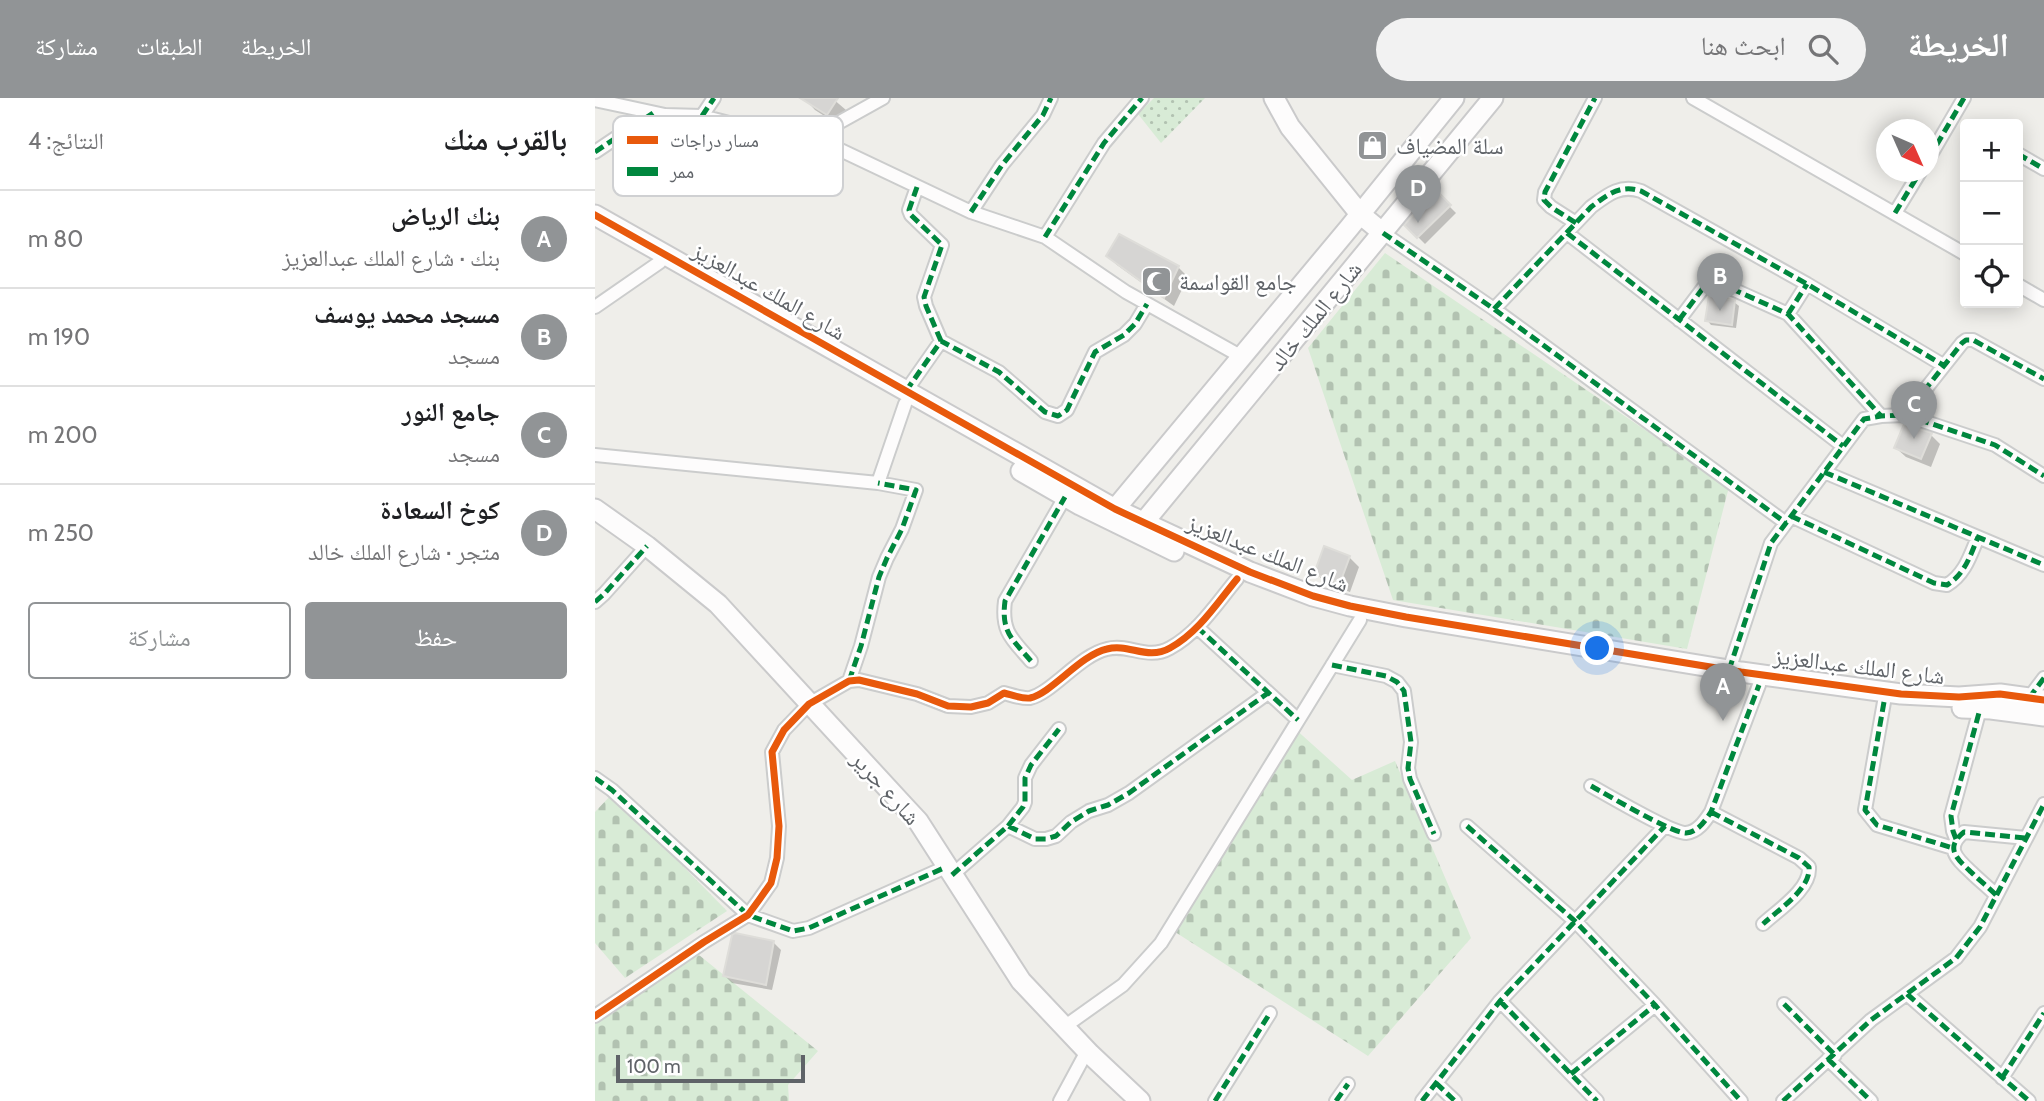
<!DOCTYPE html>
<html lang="ar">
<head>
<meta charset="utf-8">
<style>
	body { margin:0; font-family:Cabin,"Noto Naskh Arabic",sans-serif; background:#f2f2f2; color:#202124; direction:rtl }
	.controls { position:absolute; right:21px; top:21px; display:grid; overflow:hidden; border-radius:7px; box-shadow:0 4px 18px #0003 }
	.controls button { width:63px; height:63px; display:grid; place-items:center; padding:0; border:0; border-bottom:2px solid #e0e0e0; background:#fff; color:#202124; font:35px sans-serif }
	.compass { position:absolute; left:1281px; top:21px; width:63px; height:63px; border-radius:50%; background:#fff; box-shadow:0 4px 18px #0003; rotate:135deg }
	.scale { position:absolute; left:21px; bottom:18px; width:189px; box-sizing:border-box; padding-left:7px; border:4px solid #5f6368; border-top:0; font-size:19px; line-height:24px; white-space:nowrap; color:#5f6368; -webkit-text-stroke:5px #fff; paint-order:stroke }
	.you { position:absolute; left:1003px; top:551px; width:24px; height:24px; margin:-18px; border:5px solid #fff; border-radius:50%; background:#1a73e8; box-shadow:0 0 0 10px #1a73e833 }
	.badge { display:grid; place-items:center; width:46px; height:46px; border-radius:50%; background:#919496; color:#fff; font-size:23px; font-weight:700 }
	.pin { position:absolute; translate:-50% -58px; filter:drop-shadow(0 2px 4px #0008) }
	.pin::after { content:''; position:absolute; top:37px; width:24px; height:21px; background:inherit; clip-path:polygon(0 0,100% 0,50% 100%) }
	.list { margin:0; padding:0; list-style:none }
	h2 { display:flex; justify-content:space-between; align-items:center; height:91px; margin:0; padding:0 28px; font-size:30px }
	h2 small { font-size:23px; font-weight:400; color:#757577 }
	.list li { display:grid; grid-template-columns:46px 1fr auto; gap:21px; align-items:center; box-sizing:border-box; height:98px; padding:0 28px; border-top:2px solid #e0e0e0 }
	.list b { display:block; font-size:26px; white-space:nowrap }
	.list p { margin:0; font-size:23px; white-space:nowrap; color:#757577 }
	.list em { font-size:23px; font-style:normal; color:#757577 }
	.actions { display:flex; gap:14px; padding:21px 28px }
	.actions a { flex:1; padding:16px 0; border:2px solid #919496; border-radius:7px; text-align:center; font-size:24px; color:#919496 }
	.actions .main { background:#919496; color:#fff }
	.icon { flex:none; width:38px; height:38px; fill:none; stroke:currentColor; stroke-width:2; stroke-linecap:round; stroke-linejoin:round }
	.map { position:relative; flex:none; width:1449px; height:1003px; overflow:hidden; direction:ltr }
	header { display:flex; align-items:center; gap:42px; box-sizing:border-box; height:98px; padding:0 35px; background:#919496; color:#fff }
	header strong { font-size:33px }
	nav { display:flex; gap:38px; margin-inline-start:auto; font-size:24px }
	.search { width:490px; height:63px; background:#f2f2f2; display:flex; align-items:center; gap:18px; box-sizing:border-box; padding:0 24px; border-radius:38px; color:#757577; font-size:26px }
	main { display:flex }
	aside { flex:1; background:#fff }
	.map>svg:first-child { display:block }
</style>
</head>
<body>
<header>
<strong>الخريطة</strong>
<div class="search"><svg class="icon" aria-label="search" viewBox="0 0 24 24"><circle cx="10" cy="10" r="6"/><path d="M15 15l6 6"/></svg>ابحث هنا</div>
<nav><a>الخريطة</a><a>الطبقات</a><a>مشاركة</a></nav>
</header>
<main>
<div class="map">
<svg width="1449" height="1003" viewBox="0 0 1449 1003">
	<defs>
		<pattern id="cemetery-stones" width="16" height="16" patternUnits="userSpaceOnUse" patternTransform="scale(1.75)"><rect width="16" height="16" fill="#d8ebd6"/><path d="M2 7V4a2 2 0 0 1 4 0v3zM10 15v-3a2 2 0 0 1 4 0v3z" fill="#b2c2b1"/></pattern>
		<pattern id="park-dots" width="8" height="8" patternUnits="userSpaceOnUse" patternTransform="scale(1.75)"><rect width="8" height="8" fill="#d8ebd6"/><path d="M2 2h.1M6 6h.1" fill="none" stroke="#b2c2b1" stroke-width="1.8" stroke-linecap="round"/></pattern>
	</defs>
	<rect width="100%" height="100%" fill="#efeeea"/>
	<path fill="url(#cemetery-stones)" d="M790,155L1134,389L1092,551L798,502L713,250Z
		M698,629L757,682L800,663L876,840L773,958L577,832Z
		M17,696L132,813L30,880L0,845V714Z
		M99,853L223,953L193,987L194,1003H0V923Z"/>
	<path fill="url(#park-dots)" d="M559,0H610L566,45L543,16Z"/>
	<path fill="#0003" d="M213,0H237L251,12L242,26L220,12L211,2Z
		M841,95L861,115L830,146L811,127Z
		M513,158L583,169L593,179L579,208L522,167Z
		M1139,204L1144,208L1141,230L1116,227L1112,222Z
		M1336,337L1345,346L1336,369L1311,359L1301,350Z
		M754,459L764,469L755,494L731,485L721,475Z
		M179,845L186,852L177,892L137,885L130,878Z"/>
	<path fill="#d6d5d3" stroke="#deddd9" stroke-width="2" d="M205,0H243L232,17Z
		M841,92L856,107L822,140L809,127Z
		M524,136L584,168L569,200L511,158Z
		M1114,198L1140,202L1137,227L1110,223Z
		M1309,326L1337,335L1326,361L1299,350Z
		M729,448L755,458L745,485L719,476Z
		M140,835L179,843L171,887L128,878L137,837Z"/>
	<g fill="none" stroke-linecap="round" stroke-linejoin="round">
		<defs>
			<path id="street" d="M1098,0L1370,156
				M0,2L70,17L107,18L134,25L170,43L218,39L288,0
				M107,18L119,0
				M218,39L376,114L450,139L531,194L647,259
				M0,54L58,15
				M1423,56L1449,71
				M1334,60L1369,0
				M322,89L314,112L316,117L347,147L329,199L331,208L346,243
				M376,114L407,67L448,17L456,0
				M1300,115L1325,74
				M981,125L956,109L949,102L950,94L1000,0
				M788,135L899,211L1191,425
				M972,135L1248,348
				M450,139L509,45L547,0
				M1423,187L1449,202
				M0,209L65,164
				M899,211L996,109C1012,97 1025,86 1046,93L1212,186L1348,267
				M1193,216L1212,186
				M1084,222L1115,181L1193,216L1286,318
				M311,293L346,243L404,274L450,314L463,318L472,312L500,254L529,237L540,226L552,206
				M1310,317L1367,245L1371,242H1378L1449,281
				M0,357L283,385L310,306
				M1229,374L1449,467
				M1196,418L1339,485L1352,487C1370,476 1375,458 1383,439
				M0,504L9,496L52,448
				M602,529L703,622
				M436,563C417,541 406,534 410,503L470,399
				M737,567L791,578L802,584L809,593L816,644L813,670L815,681L839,736
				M1134,572L1176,445L1269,321L1286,318L1310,317L1400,347L1449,378
				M254,583L266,548L284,479L292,460L307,431L321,392L283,385
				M1434,600L1449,580
				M1289,604L1270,712L1282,727L1358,750
				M0,680L17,692L153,817L198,833L214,830L351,769
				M996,688C1013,697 1076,735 1091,735C1103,734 1110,723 1116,714L1164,587
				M1116,714L1204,760L1214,769C1216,791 1183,812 1168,826
				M413,728L428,709L430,704V680L436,667L464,631
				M872,728L981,824L1060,907L1146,1003
				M1361,741L1358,733L1356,718L1385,611
				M357,777L413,728L440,741H451L461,738L476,724L494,713L513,707L534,695L673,595
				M1401,797C1393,789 1384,782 1376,774C1362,761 1349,750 1369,734L1431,740
				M1312,896L1434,1003
				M905,903L1002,1003
				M1189,906L1240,957
				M0,918L109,844L153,817L164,802L176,785L182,760L184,728L177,654L189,632L214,606L254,583L264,582L322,596L353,608L376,609L393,605L409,595C417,597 427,601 435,600C457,595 485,557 512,551C534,545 552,563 575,550C603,535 622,505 642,481
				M469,929L528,887L566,845L765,522
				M1233,961L1276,1003
				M976,976L1060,907
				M1407,980L1449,915
				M841,985L860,1003
				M465,1003L492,953
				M620,1003L675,915
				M741,1003L753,986
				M827,1003L905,903L1070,728
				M1188,1003L1276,922L1361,860L1385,829L1449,706"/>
			<path id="secondary" d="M679,0L695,29L765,116L788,135
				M0,117L520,411L655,474L718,498L755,508L811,519L1146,574L1306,596L1364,599L1405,596L1449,602
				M426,373L485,407L579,453
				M0,411L52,448L123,506L309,708L323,723L426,883L495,956L545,1003
				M514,421L520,411L754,130L859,0
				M545,432L549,424L898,0
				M1367,610L1396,611L1449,618"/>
		</defs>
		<use href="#street" stroke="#cbcccc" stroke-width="16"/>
		<use href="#secondary" stroke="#cacacb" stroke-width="23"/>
		<use href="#street" stroke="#fdfcfc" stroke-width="12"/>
		<use href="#secondary" stroke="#fdfcfc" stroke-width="19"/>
		<path stroke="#00873e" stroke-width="5" stroke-dasharray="10 5" stroke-linecap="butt" d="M107,18L119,0
			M0,54L58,15
			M1423,56L1449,71
			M1334,60L1369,0
			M322,89L314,112L316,117L347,147L329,199L331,208L346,243
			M376,114L407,67L448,17L456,0
			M1300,115L1325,74
			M981,125L956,109L949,102L950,94L1000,0
			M788,135L899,211L1191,425
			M972,135L1248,348
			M450,139L509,45L547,0
			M899,211L996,109C1012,97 1025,86 1046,93L1212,186L1348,267
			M1193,216L1212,186
			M1084,222L1115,181L1193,216L1286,318
			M311,293L346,243L404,274L450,314L463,318L472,312L500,254L529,237L540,226L552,206
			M1310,317L1367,245L1371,242H1378L1449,281
			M1229,374L1449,467
			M1196,418L1339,485L1352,487C1370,476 1375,458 1383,439
			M0,504L9,496L52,448
			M602,529L703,622
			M436,563C417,541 406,534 410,503L470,399
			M737,567L791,578L802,584L809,593L816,644L813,670L815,681L839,736
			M1134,572L1176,445L1269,321L1286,318L1310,317L1400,347L1449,378
			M254,583L266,548L284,479L292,460L307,431L321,392L283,385
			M1434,600L1449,580
			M1289,604L1270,712L1282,727L1358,750
			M0,680L17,692L153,817L198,833L214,830L351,769
			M996,688C1013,697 1076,735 1091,735C1103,734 1110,723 1116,714L1164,587
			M1116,714L1204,760L1214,769C1216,791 1183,812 1168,826
			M413,728L428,709L430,704V680L436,667L464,631
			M872,728L981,824L1060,907L1146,1003
			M1361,741L1358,733L1356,718L1385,611
			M357,777L413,728L440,741H451L461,738L476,724L494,713L513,707L534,695L673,595
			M1401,797C1393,789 1384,782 1376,774C1362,761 1349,750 1369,734L1431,740
			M1312,896L1434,1003
			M905,903L1002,1003
			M1189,906L1240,957
			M1233,961L1276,1003
			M976,976L1060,907
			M1407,980L1449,915
			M841,985L860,1003
			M620,1003L675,915
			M741,1003L753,986
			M827,1003L905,903L1070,728
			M1188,1003L1276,922L1361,860L1385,829L1449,706"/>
		<defs>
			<path id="cycleway" d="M0,117L520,411L655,474L718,498L755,508L811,519L1146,574L1306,596L1364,599L1405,596L1449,602
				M0,918L109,844L153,817L164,802L176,785L182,760L184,728L177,654L189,632L214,606L254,583L264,582L322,596L353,608L376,609L393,605L409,595C417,597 427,601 435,600C457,595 485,557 512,551C534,545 552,563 575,550C603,535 622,505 642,481"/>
		</defs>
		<use href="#cycleway" stroke="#fff" stroke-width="11"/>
		<use href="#cycleway" stroke="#e8590c" stroke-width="7"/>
	</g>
	<defs>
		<symbol id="shop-square" viewBox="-11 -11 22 22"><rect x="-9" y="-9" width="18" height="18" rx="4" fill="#919496" stroke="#fff"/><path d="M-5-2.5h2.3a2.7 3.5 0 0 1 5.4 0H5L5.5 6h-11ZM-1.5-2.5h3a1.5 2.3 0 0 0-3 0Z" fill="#fff"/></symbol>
		<symbol id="mosque-square" viewBox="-11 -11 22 22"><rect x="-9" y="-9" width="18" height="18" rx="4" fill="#919496" stroke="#fff"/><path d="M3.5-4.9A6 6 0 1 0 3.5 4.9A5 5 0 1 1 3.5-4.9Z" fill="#fff"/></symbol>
	</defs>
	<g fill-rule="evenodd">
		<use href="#shop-square" x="760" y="30" width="35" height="35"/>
		<use href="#mosque-square" x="544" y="166" width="35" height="35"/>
	</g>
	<g text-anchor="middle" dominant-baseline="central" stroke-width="5" stroke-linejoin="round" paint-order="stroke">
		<g font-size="23" fill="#5f6368" stroke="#fff" text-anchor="start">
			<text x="801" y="48">سلة المضياف</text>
			<text x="584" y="184">جامع القواسمة</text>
		</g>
		<g font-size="23" fill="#5f6368" stroke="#fff">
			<text transform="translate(174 193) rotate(30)">شارع الملك عبدالعزيز</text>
			<text transform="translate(720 218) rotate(-51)">شارع الملك خالد</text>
			<text transform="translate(673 455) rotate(22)">شارع الملك عبدالعزيز</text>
			<text transform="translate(1264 568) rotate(7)">شارع الملك عبدالعزيز</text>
			<text transform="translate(291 690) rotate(48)">شارع جرير</text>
		</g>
	</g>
	<rect x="18" y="18" width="230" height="80" rx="10" fill="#fff" stroke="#cfd0d2" stroke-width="2"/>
	<rect x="32" y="38" width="31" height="8" fill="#e8590c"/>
	<rect x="32" y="69" width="31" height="9" fill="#00873e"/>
	<g font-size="19" fill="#5f6368">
		<text x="75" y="49">مسار دراجات</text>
		<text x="75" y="80">ممر</text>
	</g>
</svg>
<div class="controls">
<button>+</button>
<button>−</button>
<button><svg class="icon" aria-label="locate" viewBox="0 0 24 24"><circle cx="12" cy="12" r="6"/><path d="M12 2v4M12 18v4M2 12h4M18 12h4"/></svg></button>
</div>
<svg class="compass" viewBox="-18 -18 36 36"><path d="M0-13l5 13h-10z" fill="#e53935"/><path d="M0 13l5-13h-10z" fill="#757577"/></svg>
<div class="scale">100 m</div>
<div class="you"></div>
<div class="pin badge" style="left:1128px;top:623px">A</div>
<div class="pin badge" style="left:1125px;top:213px">B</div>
<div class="pin badge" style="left:1319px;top:341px">C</div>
<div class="pin badge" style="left:823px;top:125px">D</div>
</div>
<aside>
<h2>بالقرب منك<small>النتائج: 4</small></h2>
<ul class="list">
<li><span class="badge">A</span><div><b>بنك الرياض</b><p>بنك · شارع الملك عبدالعزيز</p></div><em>80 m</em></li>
<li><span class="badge">B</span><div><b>مسجد محمد يوسف</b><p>مسجد</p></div><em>190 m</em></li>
<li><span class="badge">C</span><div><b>جامع النور</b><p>مسجد</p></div><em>200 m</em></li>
<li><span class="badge">D</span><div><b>كوخ السعادة</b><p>متجر · شارع الملك خالد</p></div><em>250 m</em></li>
</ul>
<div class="actions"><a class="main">حفظ</a><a>مشاركة</a></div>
</aside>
</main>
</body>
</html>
